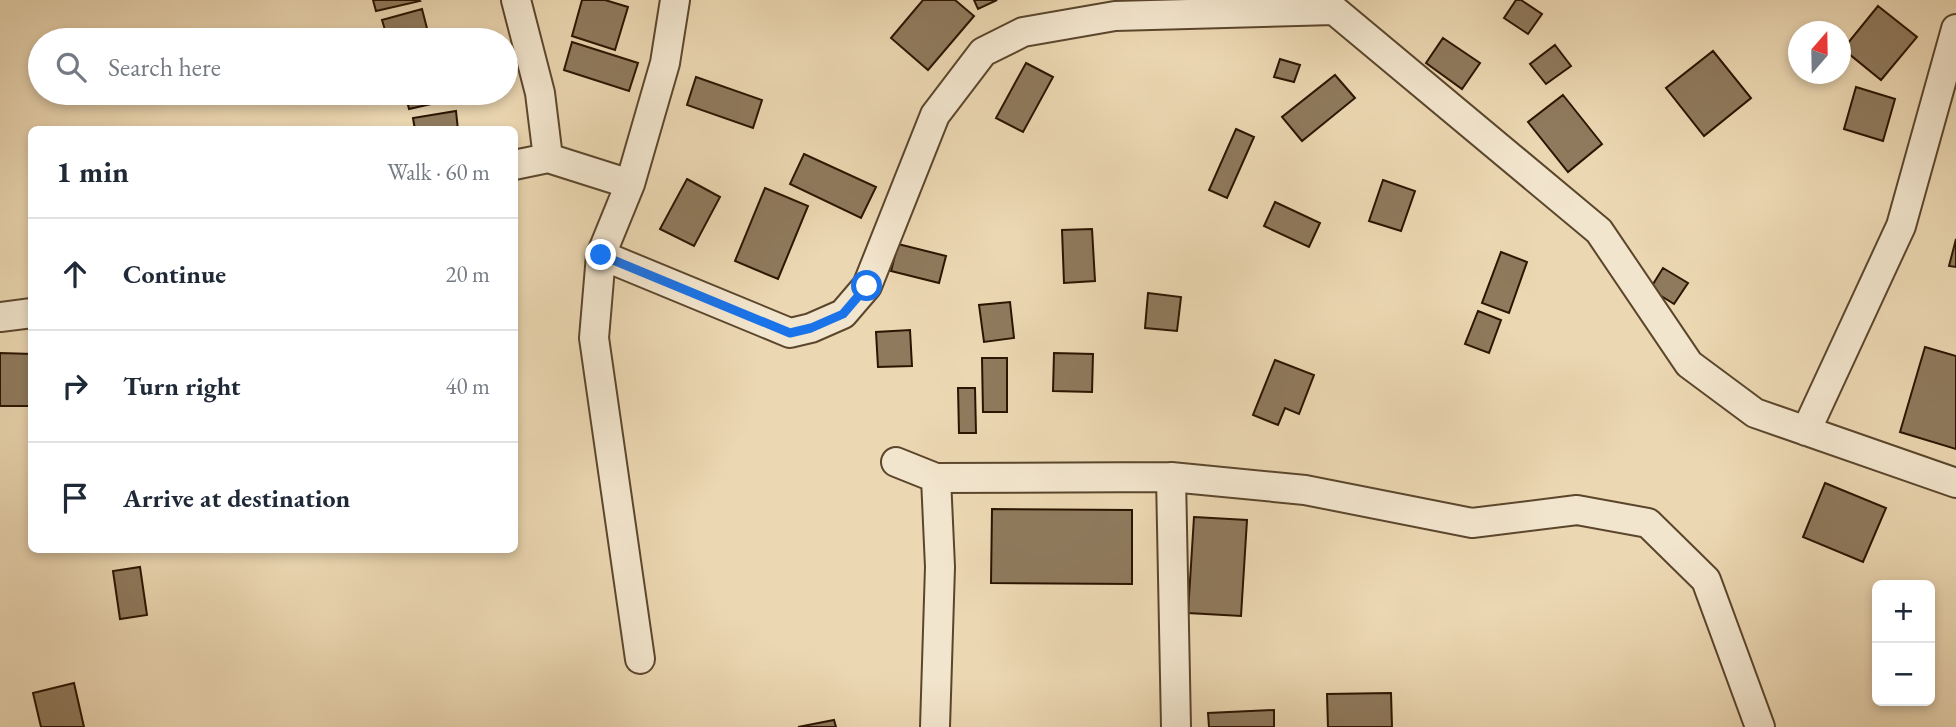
<!DOCTYPE html>
<html lang="en">
<head>
<meta charset="utf-8">
<style>
	body { margin:0; font-family:"EB Garamond",serif; background:#f2f2f3; color:#1f2937 }
	.controls { position:absolute; right:21px; bottom:21px; display:grid; overflow:hidden; border-radius:10px; box-shadow:0 4px 10px #0003 }
	.controls button { width:63px; height:63px; display:grid; place-items:center; padding:0; border:0; border-bottom:2px solid #e0e1e3; background:#fff; color:#1f2937; font:35px sans-serif }
	.compass { position:absolute; left:1788px; top:21px; width:63px; height:63px; border-radius:50%; background:#fff; box-shadow:0 4px 10px #0003; rotate:20deg }
	.stop { position:absolute; width:21px; height:21px; margin:-16px; border:5px solid #1a73e8; border-radius:50%; background:#fff }
	.stop.end { background:#1a73e8; border-color:#fff; box-shadow:0 2px 7px #0008 }
	.list { margin:0; padding:0; list-style:none }
	h2 { display:flex; justify-content:space-between; align-items:center; height:91px; margin:0; padding:0 28px; font-size:30px }
	h2 small { font-size:23px; font-weight:400; color:#747a83 }
	.list li { display:grid; grid-template-columns:46px 1fr auto; gap:21px; align-items:center; box-sizing:border-box; height:112px; padding:0 28px; border-top:2px solid #e0e1e3 }
	.list b { display:block; font-size:26px; white-space:nowrap }
	.list em { font-size:23px; font-style:normal; color:#747a83 }
	.icon { flex:none; width:38px; height:38px; fill:none; stroke:currentColor; stroke-width:2; stroke-linecap:round; stroke-linejoin:round }
	.map { position:relative; flex:none; width:1956px; height:727px; overflow:hidden }
	.search { position:absolute; background:#fff; box-shadow:0 4px 10px #0003; left:28px; top:28px; width:490px; height:77px; display:flex; align-items:center; gap:18px; box-sizing:border-box; padding:0 24px; border-radius:38px; color:#747a83; font-size:26px }
	.panel { position:absolute; background:#fff; box-shadow:0 4px 10px #0003; left:28px; top:126px; width:490px; height:427px; border-radius:10px }
	.map>svg:first-child { display:block }
</style>
</head>
<body>
<div class="map">
<svg width="1956" height="727" viewBox="0 0 1956 727">
	<rect width="100%" height="100%" fill="#ebd7b2"/>
	<filter id="stains"><feTurbulence type="fractalNoise" baseFrequency=".00286" numOctaves="4"/><feColorMatrix values="0 0 0 0 .2 0 0 0 0 .09 0 0 0 0 .02 0 0 0 .5 -.17"/></filter>
	<radialGradient id="worn" r=".72"><stop offset=".6" stop-color="#630" stop-opacity="0"/><stop offset="1" stop-color="#630" stop-opacity=".3"/></radialGradient>
	<path fill="#8f7a5d" stroke="#2b1500" stroke-width="2" d="M373,0H419L420,1L376,11Z
		M582,0H605L628,7L615,50L572,36Z
		M923,0H955L974,16L928,70L891,38Z
		M974,0H997L978,9Z
		M1516,0H1521L1542,14L1528,34L1504,18Z
		M1878,6L1917,37L1881,80L1843,49Z
		M422,9L430,40H388L382,20Z
		M1443,38L1480,63L1462,89L1426,63Z
		M572,42L638,63L629,91L564,70Z
		M1555,45L1571,66L1546,84L1530,64Z
		M1713,51L1751,98L1704,136L1666,88Z
		M1280,59L1300,65L1294,82L1274,77Z
		M1026,63L1053,77L1023,132L996,118Z
		M1335,75L1355,98L1302,141L1282,117Z
		M696,77L762,100L753,128L687,105Z
		M1856,87L1895,99L1883,141L1844,129Z
		M405,93H447L449,100L409,109Z
		M1563,95L1602,144L1568,172L1528,122Z
		M456,111L458,130H415L413,118Z
		M1236,129L1254,137L1227,198L1209,190Z
		M804,154L876,187L861,218L790,184Z
		M687,179L720,197L694,246L660,229Z
		M1383,180L1415,191L1401,231L1369,221Z
		M765,188L808,206L778,279L735,261Z
		M1275,202L1320,223L1309,247L1264,226Z
		M1092,229L1095,281L1064,283L1062,230Z
		M1956,239V267L1949,266Z
		M898,244L946,256L939,283L891,271Z
		M1501,252L1527,262L1509,313L1482,303Z
		M1663,268L1688,283L1674,304L1650,289Z
		M1148,293L1181,297L1177,331L1145,328Z
		M1010,302L1014,338L984,342L979,305Z
		M1478,311L1501,320L1489,353L1465,344Z
		M910,330L912,366L878,367L876,332Z
		M1925,347L1956,356V449L1900,432Z
		M0,353L32,354V406H0Z
		M1054,353L1093,354L1092,392L1053,391Z
		M982,358H1007V412H983Z
		M1275,360L1314,375L1299,414L1285,408L1278,425L1253,415Z
		M958,388H975L976,433H959Z
		M1825,483L1886,508L1863,562L1803,537Z
		M992,509L1132,510V584L991,583Z
		M1194,517L1247,520L1241,616L1188,613Z
		M140,567L147,615L120,619L113,571Z
		M74,683L84,727H41L33,693Z
		M1391,693L1392,727H1328L1327,694Z
		M1274,710V727H1209L1208,713Z
		M834,720L836,727H798Z"/>
	<g fill="none" stroke-linecap="round" stroke-linejoin="round">
		<defs>
			<path id="minor" d="M516,0L540,93L548,158
				M675,0L665,63L630,184L601,255L790,333L811,328L843,314L867,286L935,115L983,52L1023,32L1115,16L1334,10L1599,231L1689,364L1755,413L1956,483
				M514,165L548,158L630,184
				M601,255L594,338L640,659
				M0,317L32,313
				M1806,431L1901,226L1956,29
				M896,462L936,478L1171,477L1305,490L1472,523L1577,510L1648,523L1706,580L1760,727
				M1171,477L1176,727
				M935,727L940,567L936,478"/>
		</defs>
		<use href="#minor" stroke="#5b462c" stroke-width="32"/>
		<use href="#minor" stroke="#f2e5cd" stroke-width="28"/>
	</g>
	<g fill="none" stroke-linecap="round" stroke-linejoin="round">
		<path stroke="#1a73e8" stroke-width="9" d="M601,255L790,333L811,328L843,314L867,286"/>
	</g>
	<rect width="100%" height="100%" filter="url(#stains)"/>
	<rect width="100%" height="100%" fill="url(#worn)"/>
</svg>
<div class="controls">
<button>+</button>
<button>−</button>
</div>
<svg class="compass" viewBox="-18 -18 36 36"><path d="M0-13l5 13h-10z" fill="#e53935"/><path d="M0 13l5-13h-10z" fill="#747a83"/></svg>
<div class="stop" style="left:867px;top:286px"></div>
<div class="stop end" style="left:601px;top:255px"></div>
<div class="search"><svg class="icon" aria-label="search" viewBox="0 0 24 24"><circle cx="10" cy="10" r="6"/><path d="M15 15l6 6"/></svg>Search here</div>
<section class="panel">
<h2>1 min<small>Walk · 60 m</small></h2>
<ul class="list">
<li><svg class="icon" aria-label="ahead" viewBox="0 0 24 24"><path d="M12 20V5M6 11l6-6 6 6"/></svg><div><b>Continue</b></div><em>20 m</em></li>
<li><svg class="icon" aria-label="right" viewBox="0 0 24 24"><path d="M7 20v-9h11M14 6l5 5-5 5"/></svg><div><b>Turn right</b></div><em>40 m</em></li>
<li><svg class="icon" aria-label="arrive" viewBox="0 0 24 24"><path d="M6 21V4h12l-3 4 3 4H6"/></svg><div><b>Arrive at destination</b></div></li>
</ul>
</section>
</div>
</body>
</html>
